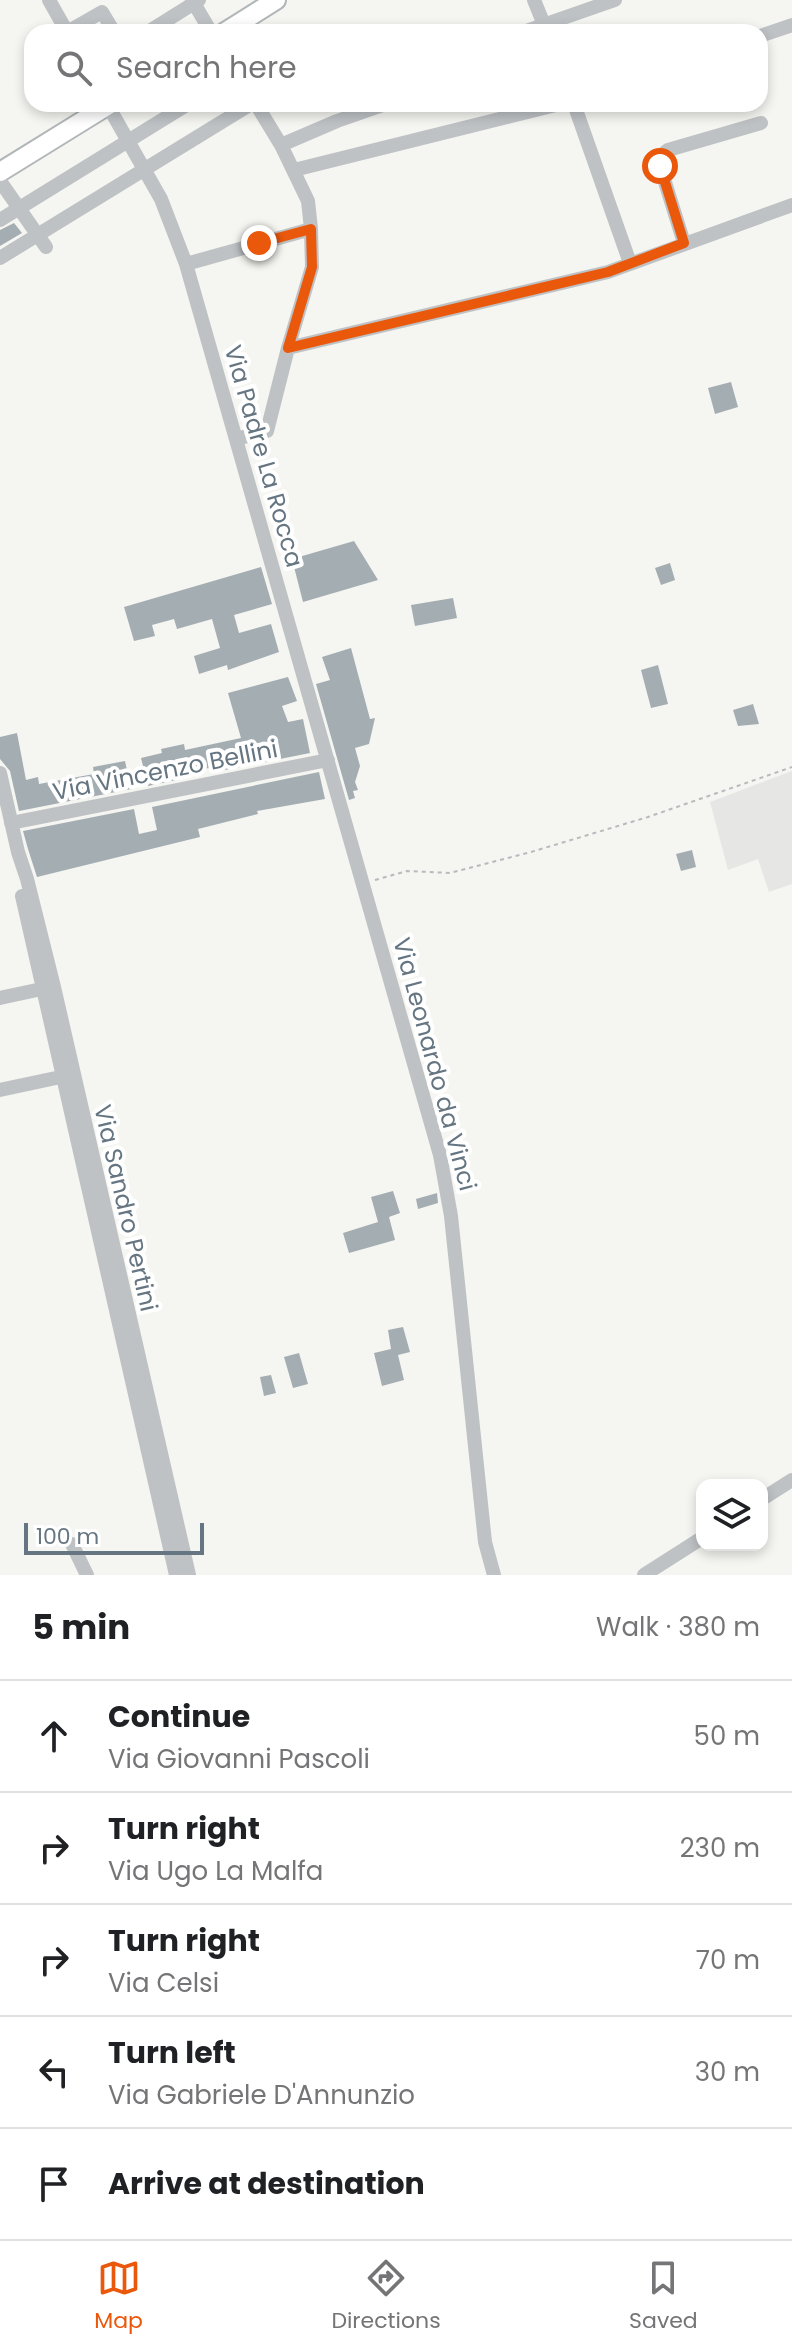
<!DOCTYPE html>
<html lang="en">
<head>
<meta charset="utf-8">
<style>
	body { margin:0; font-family:Poppins,sans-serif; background:#f6f6f6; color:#202124 }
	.controls { position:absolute; right:24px; bottom:24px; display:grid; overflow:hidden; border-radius:16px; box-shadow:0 4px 12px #0003 }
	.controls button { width:72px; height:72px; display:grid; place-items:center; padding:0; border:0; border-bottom:2px solid #e0e0e0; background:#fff; color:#202124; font:40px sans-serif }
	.scale { position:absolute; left:24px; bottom:20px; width:180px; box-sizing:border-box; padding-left:8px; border:4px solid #657581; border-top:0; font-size:22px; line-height:28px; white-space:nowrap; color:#657581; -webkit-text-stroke:6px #fff; paint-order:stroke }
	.stop { position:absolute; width:24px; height:24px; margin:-18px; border:6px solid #ea580c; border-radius:50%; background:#fff }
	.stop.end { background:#ea580c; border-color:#fff; box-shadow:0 2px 8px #0008 }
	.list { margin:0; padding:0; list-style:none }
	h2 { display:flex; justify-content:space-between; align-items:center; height:104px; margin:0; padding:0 32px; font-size:34px }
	h2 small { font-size:26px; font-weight:400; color:#757577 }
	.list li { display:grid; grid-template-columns:52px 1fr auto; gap:24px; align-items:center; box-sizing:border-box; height:112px; padding:0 32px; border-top:2px solid #e0e0e0 }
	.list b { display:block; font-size:30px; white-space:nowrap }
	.list p { margin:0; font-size:26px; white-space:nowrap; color:#757577 }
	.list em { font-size:26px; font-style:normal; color:#757577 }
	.icon { flex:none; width:44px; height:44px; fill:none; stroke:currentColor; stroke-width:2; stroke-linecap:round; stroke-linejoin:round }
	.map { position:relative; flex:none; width:792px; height:1575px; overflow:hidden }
	.search { position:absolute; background:#fff; box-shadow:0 4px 12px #0003; left:24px; right:24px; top:24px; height:88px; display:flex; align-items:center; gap:20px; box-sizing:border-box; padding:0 28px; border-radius:24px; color:#757577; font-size:30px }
	.sheet { height:664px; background:#fff }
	nav { display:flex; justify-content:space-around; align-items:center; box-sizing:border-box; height:112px; border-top:2px solid #e0e0e0; background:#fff; font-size:22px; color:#757577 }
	nav a { display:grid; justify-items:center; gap:4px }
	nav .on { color:#ea580c }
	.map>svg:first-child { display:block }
</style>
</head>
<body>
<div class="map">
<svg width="792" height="1575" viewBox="0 0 792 1575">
	<rect width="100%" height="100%" fill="#f5f5f1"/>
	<path fill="#e6e7e5" d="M792,771V884L769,892L758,859L728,870L710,802Z"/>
	<path fill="#a4adb2" d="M14,223L22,233L0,246V230Z
		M731,382L738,407L715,414L708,388Z
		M354,541L378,580L303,602L292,559Z
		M670,563L675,580L661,585L655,568Z
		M261,567L272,604L234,615L239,633L271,624L279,652L228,670L227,665L199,674L194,656L220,648L212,619L177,629L174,619L152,625L155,636L134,641L124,607Z
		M453,598L457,618L415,626L411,605Z
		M351,648L370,719L375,718L369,744L355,748L360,766L355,782L358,790L353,791L355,798L349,800L316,684L330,680L322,657Z
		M658,665L668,704L651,708L641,670Z
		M288,677L297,701L282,706L288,722L303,719L310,753L220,771L219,766L189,772L190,777L148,786L141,758L162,753L161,749L184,744L185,750L241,738L228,693Z
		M753,704L759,724L738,726L733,710Z
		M17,733L26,780L38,777L39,784L94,774L93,767L125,761L131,789L19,811L10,771L0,759V737Z
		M319,772L325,799L257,811L258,814L198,829L200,837L37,877L28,849L23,831L134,809L139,834L157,830L152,807Z
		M692,850L696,867L681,871L676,854Z
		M393,1191L400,1213L389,1217L395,1240L349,1253L343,1233L378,1222L371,1197Z
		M437,1193L438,1203L418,1209L416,1199Z
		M403,1327L410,1352L398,1355L404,1380L382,1386L374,1353L391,1349L388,1330Z
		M299,1353L308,1384L293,1388L284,1357Z
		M271,1375L276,1393L264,1396L260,1377Z"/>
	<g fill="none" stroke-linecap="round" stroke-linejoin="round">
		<defs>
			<path id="major" d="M225,32L276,0
				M0,172L110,104"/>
		</defs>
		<use href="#major" stroke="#b1b6b9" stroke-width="22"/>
		<path stroke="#b8bbbd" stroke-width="2" stroke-dasharray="4 4" stroke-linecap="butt" d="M375,880L407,871L450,873L531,852L648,817L792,767"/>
		<path stroke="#bec2c5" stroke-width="14" d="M49,0L67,32L102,12L114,32
			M192,0L211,32
			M534,0L547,32
			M148,32L199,0
			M523,32L615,0
			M760,36L792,25
			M107,104L161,199L186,264L440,1155L451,1216L485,1542L494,1575
			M574,104L630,263
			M281,145L337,121L386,104
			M294,170L560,104
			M0,181L46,247
			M0,220L188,104
			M684,243L660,166L662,155L668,150L761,123
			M0,258L251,104
			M186,264L311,229
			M288,348L608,272L792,205
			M236,439L267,431L288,348L312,267L311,229L308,201L281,145L256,104
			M0,773L18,852L27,879L54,987L189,1575
			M11,823L328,760
			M22,896L176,1575
			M0,998L51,987
			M0,1090L70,1075
			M762,1499L792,1480
			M72,1544L87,1575
			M644,1575L702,1538"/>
		<use href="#major" stroke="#fff" stroke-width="18"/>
	</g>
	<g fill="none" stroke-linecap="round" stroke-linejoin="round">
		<path stroke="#ea580c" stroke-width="10" d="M259,243L311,229L312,267L288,348L608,272L684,243L660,166"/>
	</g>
	<g text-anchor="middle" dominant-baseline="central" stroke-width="8" stroke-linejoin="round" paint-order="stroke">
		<g font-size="24" fill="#657581" stroke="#fff">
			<text transform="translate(264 456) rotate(74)">Via Padre La Rocca</text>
			<text transform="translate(165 770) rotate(-11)">Via Vincenzo Bellini</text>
			<text transform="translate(435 1064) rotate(75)">Via Leonardo da Vinci</text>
			<text transform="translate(126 1208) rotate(77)">Via Sandro Pertini</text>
		</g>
	</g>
</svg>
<div class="controls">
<button><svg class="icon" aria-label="layers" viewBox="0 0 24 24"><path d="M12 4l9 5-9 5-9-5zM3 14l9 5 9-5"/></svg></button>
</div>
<div class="scale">100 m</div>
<div class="stop" style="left:660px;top:166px"></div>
<div class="stop end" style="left:259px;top:243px"></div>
<div class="search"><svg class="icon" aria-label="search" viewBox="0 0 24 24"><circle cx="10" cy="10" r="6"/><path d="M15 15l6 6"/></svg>Search here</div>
</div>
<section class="sheet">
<h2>5 min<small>Walk · 380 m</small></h2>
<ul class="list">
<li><svg class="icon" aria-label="ahead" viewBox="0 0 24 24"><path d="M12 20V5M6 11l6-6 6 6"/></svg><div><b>Continue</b><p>Via Giovanni Pascoli</p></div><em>50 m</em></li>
<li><svg class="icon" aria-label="right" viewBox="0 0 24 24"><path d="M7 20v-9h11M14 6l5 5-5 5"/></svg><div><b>Turn right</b><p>Via Ugo La Malfa</p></div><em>230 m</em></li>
<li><svg class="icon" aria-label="right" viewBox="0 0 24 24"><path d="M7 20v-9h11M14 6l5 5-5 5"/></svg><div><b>Turn right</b><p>Via Celsi</p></div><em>70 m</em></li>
<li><svg class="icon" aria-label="left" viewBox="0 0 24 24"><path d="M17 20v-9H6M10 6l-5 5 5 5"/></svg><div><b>Turn left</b><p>Via Gabriele D'Annunzio</p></div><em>30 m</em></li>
<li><svg class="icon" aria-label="arrive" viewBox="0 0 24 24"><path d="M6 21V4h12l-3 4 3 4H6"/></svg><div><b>Arrive at destination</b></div></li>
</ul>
</section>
<nav>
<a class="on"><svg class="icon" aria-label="map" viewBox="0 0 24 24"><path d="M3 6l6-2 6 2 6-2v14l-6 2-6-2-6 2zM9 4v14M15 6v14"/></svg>Map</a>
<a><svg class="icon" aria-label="directions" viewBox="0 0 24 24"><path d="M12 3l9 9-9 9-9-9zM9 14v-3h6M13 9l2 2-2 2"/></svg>Directions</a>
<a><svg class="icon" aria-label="saved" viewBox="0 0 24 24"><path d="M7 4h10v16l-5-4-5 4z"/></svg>Saved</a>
</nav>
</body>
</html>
